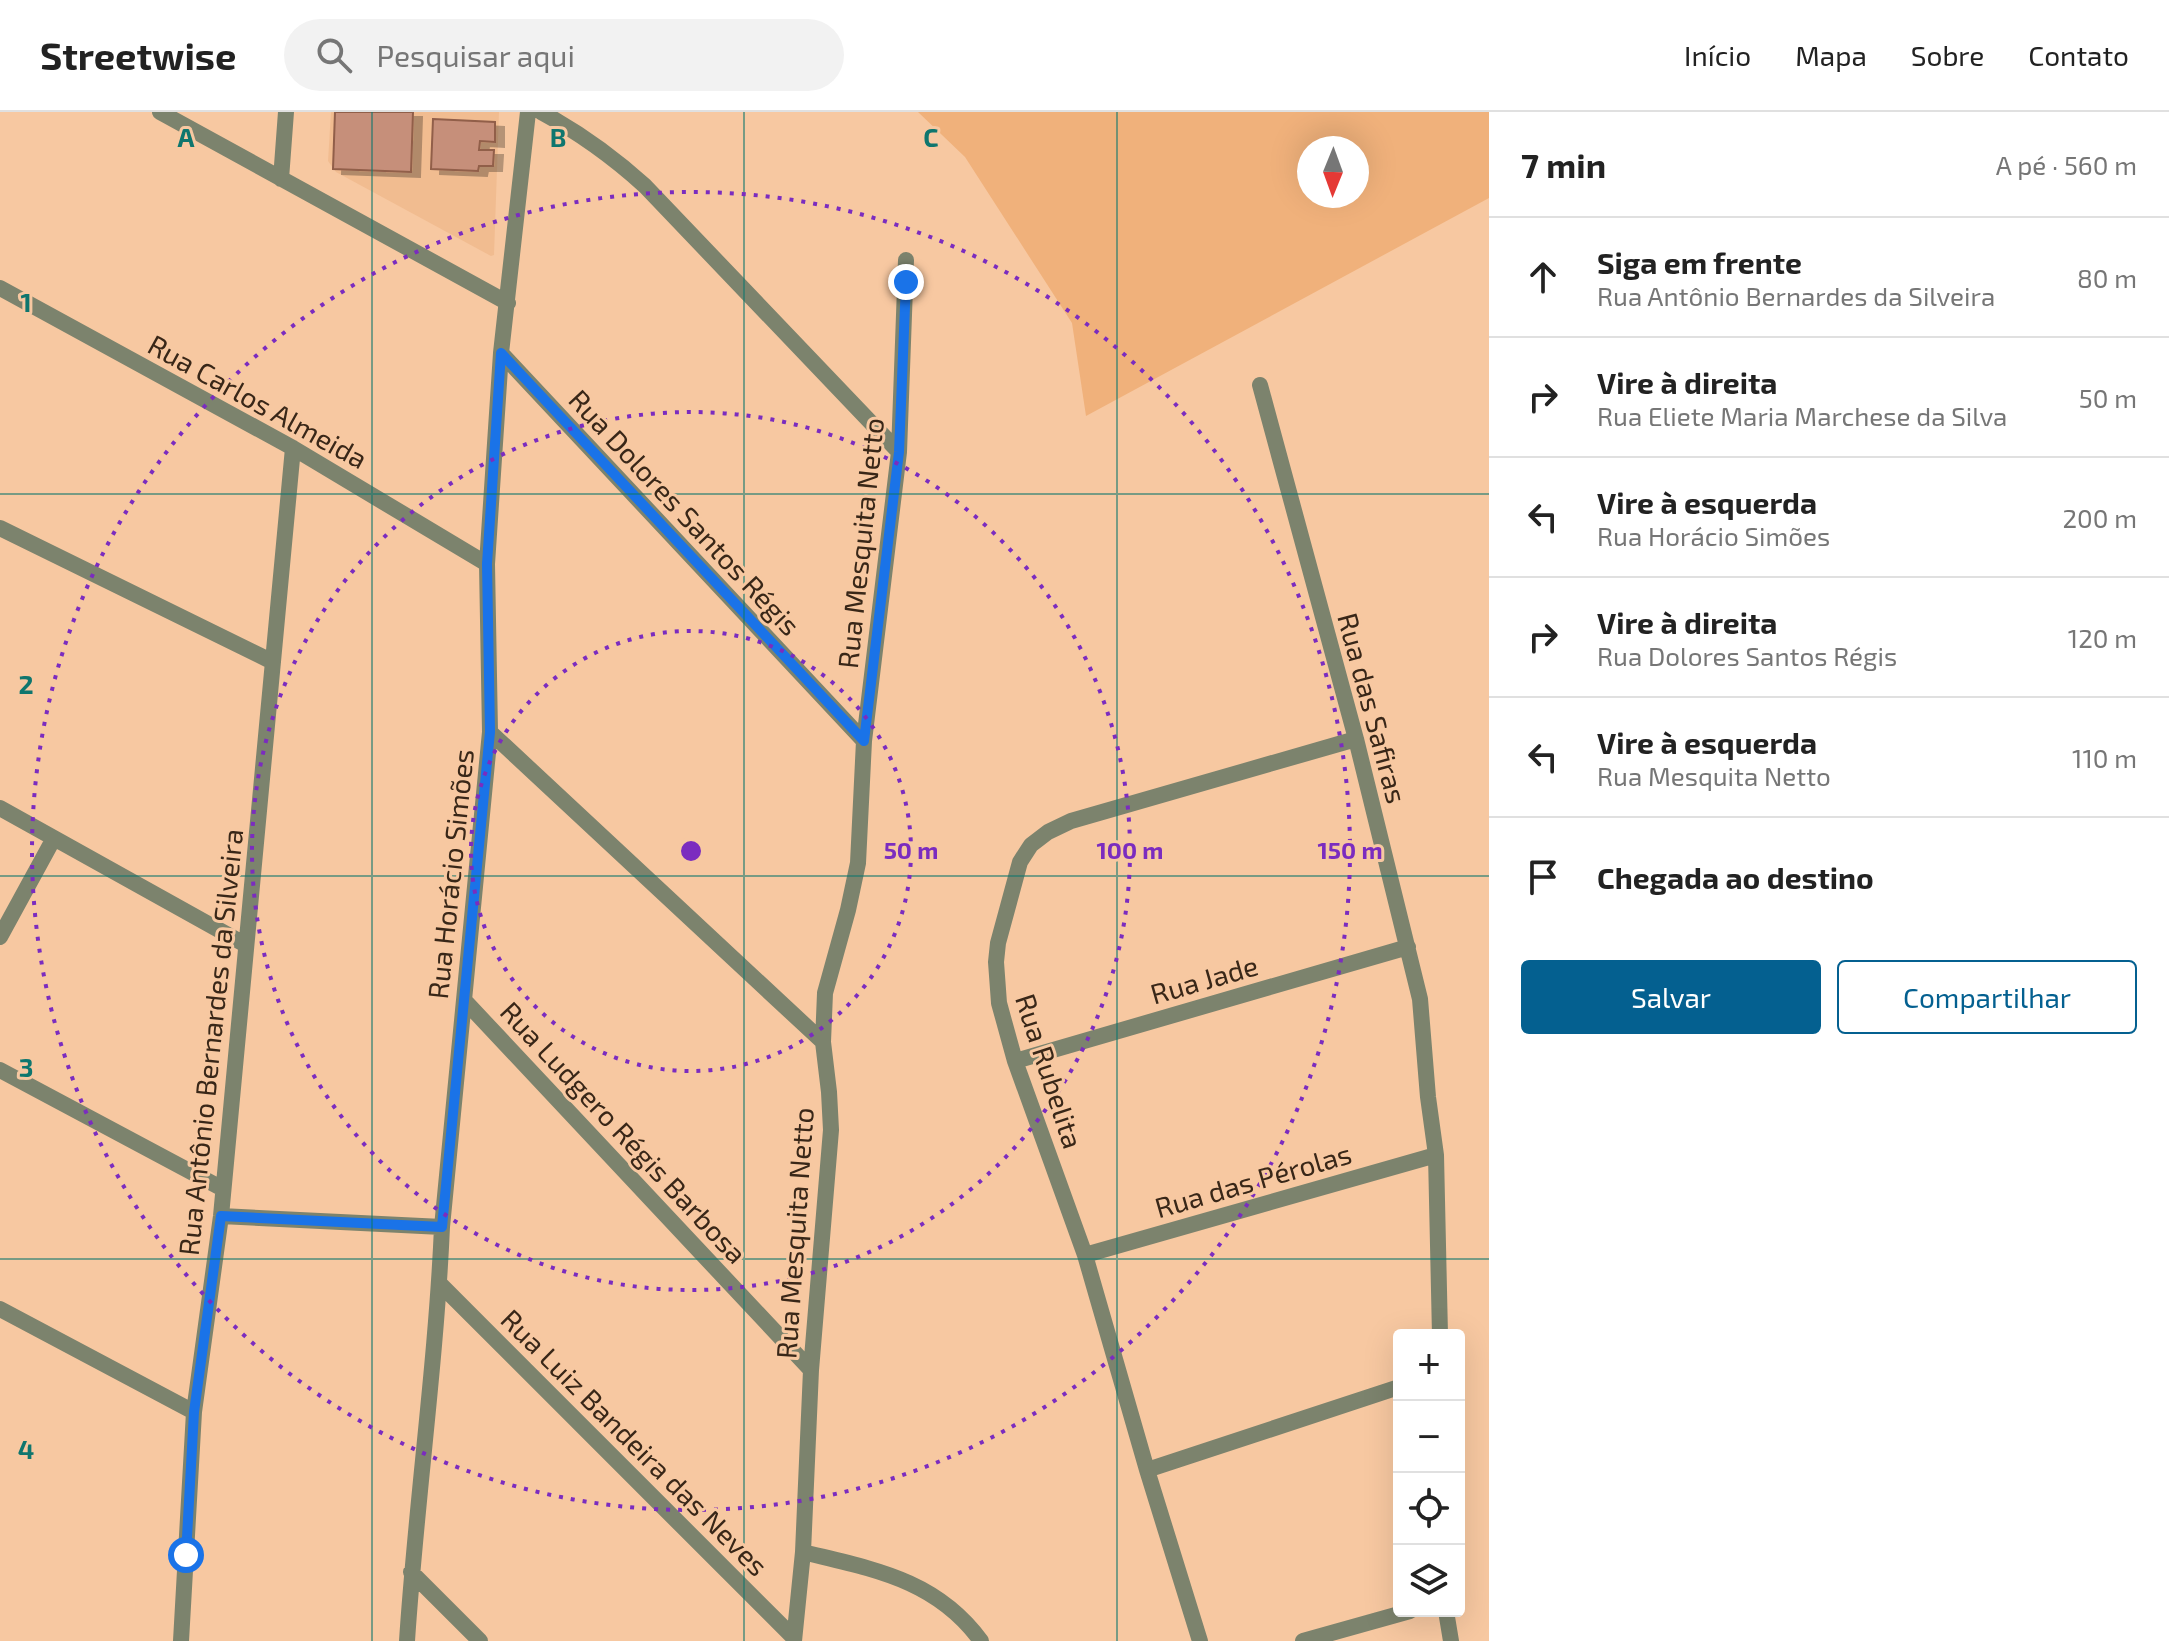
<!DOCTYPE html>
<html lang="pt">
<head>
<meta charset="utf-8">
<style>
	body { margin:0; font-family:"Exo 2",sans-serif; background:#f2f2f2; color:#222 }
	.controls { position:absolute; right:24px; bottom:24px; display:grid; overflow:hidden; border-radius:8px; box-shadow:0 8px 32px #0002 }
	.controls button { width:72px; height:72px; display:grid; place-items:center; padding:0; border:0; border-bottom:2px solid #e0e0e0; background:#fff; color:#222; font:40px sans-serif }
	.compass { position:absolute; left:1297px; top:24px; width:72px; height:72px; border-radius:50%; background:#fff; box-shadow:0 8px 32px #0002; rotate:181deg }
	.stop { position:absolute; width:24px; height:24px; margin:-18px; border:6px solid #1a73e8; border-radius:50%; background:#fff }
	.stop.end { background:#1a73e8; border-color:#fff; box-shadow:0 2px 8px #0008 }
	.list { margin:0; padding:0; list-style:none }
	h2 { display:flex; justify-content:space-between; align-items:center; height:104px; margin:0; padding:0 32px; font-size:34px }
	h2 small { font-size:26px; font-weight:400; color:#767676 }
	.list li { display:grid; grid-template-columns:52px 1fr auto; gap:24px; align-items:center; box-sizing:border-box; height:120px; padding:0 32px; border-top:2px solid #e0e0e0 }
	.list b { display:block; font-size:30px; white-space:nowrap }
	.list p { margin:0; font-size:26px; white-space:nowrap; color:#767676 }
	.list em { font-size:26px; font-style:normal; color:#767676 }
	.actions { display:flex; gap:16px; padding:24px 32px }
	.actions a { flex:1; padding:18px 0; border:2px solid #046090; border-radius:8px; text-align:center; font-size:28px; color:#046090 }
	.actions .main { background:#046090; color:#fff }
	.icon { flex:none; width:44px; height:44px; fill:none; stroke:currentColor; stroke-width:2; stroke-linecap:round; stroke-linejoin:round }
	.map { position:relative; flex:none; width:1489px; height:1529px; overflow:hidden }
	header { display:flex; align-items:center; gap:48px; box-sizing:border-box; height:112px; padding:0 40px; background:#fff; border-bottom:2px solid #e0e0e0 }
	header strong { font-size:38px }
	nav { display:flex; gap:44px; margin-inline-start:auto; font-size:28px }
	.search { width:560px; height:72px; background:#f2f2f2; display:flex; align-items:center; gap:20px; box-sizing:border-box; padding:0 28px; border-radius:44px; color:#767676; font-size:30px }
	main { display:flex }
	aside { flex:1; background:#fff }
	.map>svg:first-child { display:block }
</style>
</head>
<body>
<header>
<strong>Streetwise</strong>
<div class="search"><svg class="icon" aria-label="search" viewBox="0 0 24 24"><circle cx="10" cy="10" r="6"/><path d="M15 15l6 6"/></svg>Pesquisar aqui</div>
<nav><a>Início</a><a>Mapa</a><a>Sobre</a><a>Contato</a></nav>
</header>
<main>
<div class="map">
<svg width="1489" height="1529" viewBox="0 0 1489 1529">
	<defs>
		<filter id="shadow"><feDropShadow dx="9" dy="5" stdDeviation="0" flood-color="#0004"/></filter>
	</defs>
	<rect width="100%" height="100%" fill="#f7c8a1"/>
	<path fill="#f1bc90" d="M331,0H499L494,143L491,144L336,60L328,49Z"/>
	<path fill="#f0b17b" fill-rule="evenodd" d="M918,0H1489V86L1086,304L1072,211L965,45ZM1309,36H1357V84H1309Z"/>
	<path fill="#c68f7a" stroke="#915e4a" stroke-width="2" filter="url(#shadow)" d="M335,0H413L411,60L333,57Z
		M433,7L495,10V30L480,29L479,38H494L493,54H479L478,59L431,57Z"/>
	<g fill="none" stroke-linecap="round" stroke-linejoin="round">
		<path stroke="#7c836d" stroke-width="16" d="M160,0L508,191
			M541,0C580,21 612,44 645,74L899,340
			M281,67L286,0
			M0,176L293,336L487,452
			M501,241L864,629
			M1260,273L1356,627L1420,887L1428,985L1436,1043L1440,1223
			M0,416L273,550
			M490,620L823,930
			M0,696L246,833
			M0,825L54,726
			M464,888L811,1258
			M1015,949L1408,835
			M0,958L223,1077
			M221,1104L442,1115
			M1085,1143L1436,1043
			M440,1172L794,1526
			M0,1197L194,1300
			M1147,1358L1399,1275
			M803,1440C872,1457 936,1467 981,1529
			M411,1460L480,1529
			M1446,1499L1451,1529
			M181,1529L194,1300L221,1104L293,336
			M407,1529C416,1391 436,1253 442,1115L490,620L487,452L501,241L528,0
			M794,1529L803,1440L811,1258L831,1018L829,980L823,930L825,881L848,798L858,751L864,629L899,340L906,148
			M1200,1529L1147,1358L1085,1143L1015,949L999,891L996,850L998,831L1020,750L1031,733L1048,720L1071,709L1356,627
			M1303,1529L1410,1499"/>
	</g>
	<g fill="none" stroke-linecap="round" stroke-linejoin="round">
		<path stroke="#1a73e8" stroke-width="10" d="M186,1443L194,1300L221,1104L442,1115L490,620L487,452L501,241L864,629L899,340L906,170"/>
	</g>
	<path fill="none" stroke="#0f766e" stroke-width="2" stroke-opacity="0.55" d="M372,0V1529M744,0V1529M1117,0V1529M0,382H1489M0,764H1489M0,1147H1489"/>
	<g fill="none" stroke="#7b2cbf" stroke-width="4" stroke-dasharray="4 8">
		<circle cx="691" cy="739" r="220"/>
		<circle cx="691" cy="739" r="439"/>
		<circle cx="691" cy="739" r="659"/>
	</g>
	<g text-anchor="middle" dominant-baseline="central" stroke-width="6" stroke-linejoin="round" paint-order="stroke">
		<g font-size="28" fill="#392718" stroke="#f7c8a1">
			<text transform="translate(258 289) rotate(29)">Rua Carlos Almeida</text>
			<text transform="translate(685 400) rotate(47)">Rua Dolores Santos Régis</text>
			<text transform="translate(860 431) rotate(-84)">Rua Mesquita Netto</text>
			<text transform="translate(1373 596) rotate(75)">Rua das Safiras</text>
			<text transform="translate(450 762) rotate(-84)">Rua Horácio Simões</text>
			<text transform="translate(1204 867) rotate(-16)">Rua Jade</text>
			<text transform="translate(210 930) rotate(-84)">Rua Antônio Bernardes da Silveira</text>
			<text transform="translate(1050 959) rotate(72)">Rua Rubelita</text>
			<text transform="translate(624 1020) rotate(47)">Rua Ludgero Régis Barbosa</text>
			<text transform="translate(1253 1068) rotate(-16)">Rua das Pérolas</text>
			<text transform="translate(794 1121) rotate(-86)">Rua Mesquita Netto</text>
			<text transform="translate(635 1330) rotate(45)">Rua Luiz Bandeira das Neves</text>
		</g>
	</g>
	<g font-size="26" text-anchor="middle" font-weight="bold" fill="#0f766e" stroke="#f7c8a1" stroke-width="6" stroke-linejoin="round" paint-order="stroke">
		<text x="186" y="35">A</text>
		<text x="558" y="35">B</text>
		<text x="931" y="35">C</text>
		<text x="26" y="200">1</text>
		<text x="26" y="582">2</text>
		<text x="26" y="965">3</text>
		<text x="26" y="1347">4</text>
	</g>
	<circle cx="691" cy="739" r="12" fill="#7b2cbf" stroke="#f7c8a1" stroke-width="4"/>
	<g font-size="24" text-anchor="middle" font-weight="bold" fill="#7b2cbf" stroke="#f7c8a1" stroke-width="6" stroke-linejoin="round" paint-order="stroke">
		<text x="911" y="747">50 m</text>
		<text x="1130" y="747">100 m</text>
		<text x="1350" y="747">150 m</text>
	</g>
</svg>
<div class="controls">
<button>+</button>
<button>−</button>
<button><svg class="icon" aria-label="locate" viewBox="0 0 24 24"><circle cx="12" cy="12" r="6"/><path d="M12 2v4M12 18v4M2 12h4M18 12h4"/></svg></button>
<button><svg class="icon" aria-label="layers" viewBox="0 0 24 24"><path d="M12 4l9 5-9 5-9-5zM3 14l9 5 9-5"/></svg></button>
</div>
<svg class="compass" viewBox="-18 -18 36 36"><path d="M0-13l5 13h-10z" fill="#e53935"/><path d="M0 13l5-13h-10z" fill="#767676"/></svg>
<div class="stop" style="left:186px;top:1443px"></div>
<div class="stop end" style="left:906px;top:170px"></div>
</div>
<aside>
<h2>7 min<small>A pé · 560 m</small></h2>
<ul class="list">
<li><svg class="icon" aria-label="ahead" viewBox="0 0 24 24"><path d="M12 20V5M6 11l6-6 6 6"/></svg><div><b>Siga em frente</b><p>Rua Antônio Bernardes da Silveira</p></div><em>80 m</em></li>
<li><svg class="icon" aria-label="right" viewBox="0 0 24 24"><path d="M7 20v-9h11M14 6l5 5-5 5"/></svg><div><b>Vire à direita</b><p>Rua Eliete Maria Marchese da Silva</p></div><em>50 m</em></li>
<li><svg class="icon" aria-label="left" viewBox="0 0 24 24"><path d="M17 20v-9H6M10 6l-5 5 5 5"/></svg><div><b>Vire à esquerda</b><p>Rua Horácio Simões</p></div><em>200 m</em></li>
<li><svg class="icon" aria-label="right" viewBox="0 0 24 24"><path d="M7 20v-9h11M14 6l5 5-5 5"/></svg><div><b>Vire à direita</b><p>Rua Dolores Santos Régis</p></div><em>120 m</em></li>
<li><svg class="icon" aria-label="left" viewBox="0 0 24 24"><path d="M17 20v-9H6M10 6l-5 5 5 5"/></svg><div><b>Vire à esquerda</b><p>Rua Mesquita Netto</p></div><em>110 m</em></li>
<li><svg class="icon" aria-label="arrive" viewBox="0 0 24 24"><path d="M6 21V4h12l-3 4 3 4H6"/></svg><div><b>Chegada ao destino</b></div></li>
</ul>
<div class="actions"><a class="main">Salvar</a><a>Compartilhar</a></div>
</aside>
</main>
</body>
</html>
